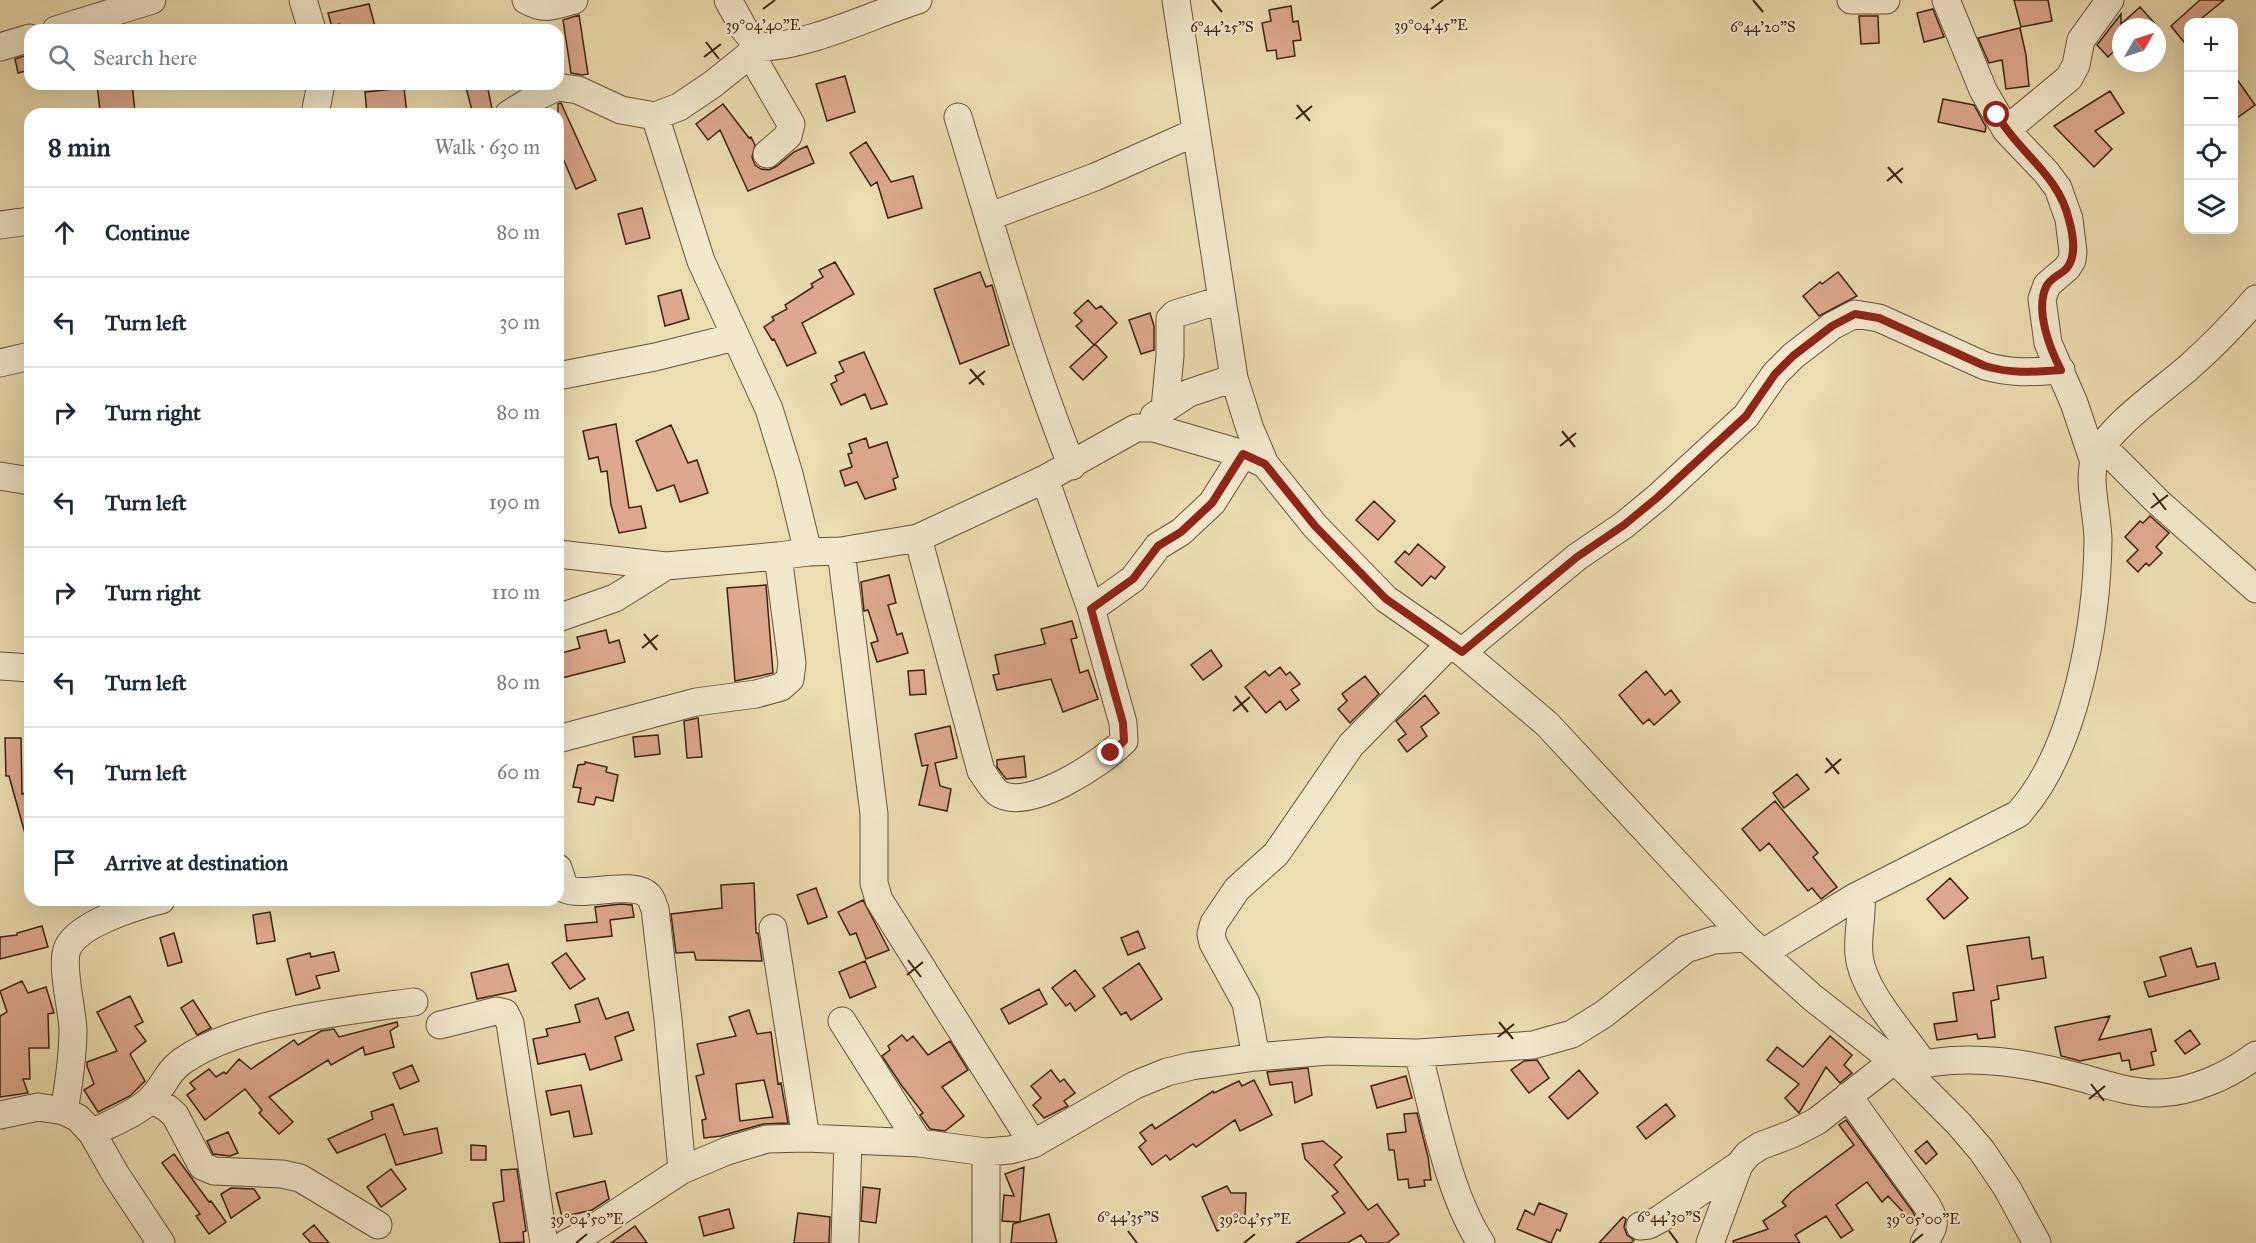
<!DOCTYPE html>
<html lang="en">
<head>
<meta charset="utf-8">
<style>
	body { margin:0; font-family:"IM FELL Great Primer",serif; background:#f2f2f3; color:#1f2937 }
	.controls { position:absolute; right:18px; top:18px; display:grid; overflow:hidden; border-radius:12px; box-shadow:0 6px 24px #0002 }
	.controls button { width:54px; height:54px; display:grid; place-items:center; padding:0; border:0; border-bottom:2px solid #e0e1e3; background:#fff; color:#1f2937; font:30px sans-serif }
	.compass { position:absolute; left:2112px; top:18px; width:54px; height:54px; border-radius:50%; background:#fff; box-shadow:0 6px 24px #0002; rotate:51deg }
	.stop { position:absolute; width:18px; height:18px; margin:-14px; border:4px solid #8f2418; border-radius:50%; background:#fff }
	.stop.end { background:#8f2418; border-color:#fff; box-shadow:0 2px 6px #0008 }
	.list { margin:0; padding:0; list-style:none }
	h2 { display:flex; justify-content:space-between; align-items:center; height:78px; margin:0; padding:0 24px; font-size:26px }
	h2 small { font-size:20px; font-weight:400; color:#747a83 }
	.list li { display:grid; grid-template-columns:39px 1fr auto; gap:18px; align-items:center; box-sizing:border-box; height:90px; padding:0 24px; border-top:2px solid #e0e1e3 }
	.list b { display:block; font-size:22px; white-space:nowrap }
	.list em { font-size:20px; font-style:normal; color:#747a83 }
	.icon { flex:none; width:33px; height:33px; fill:none; stroke:currentColor; stroke-width:2; stroke-linecap:round; stroke-linejoin:round }
	.map { position:relative; flex:none; width:2256px; height:1243px; overflow:hidden }
	.search { position:absolute; background:#fff; box-shadow:0 6px 24px #0002; left:24px; top:24px; width:540px; height:66px; display:flex; align-items:center; gap:15px; box-sizing:border-box; padding:0 21px; border-radius:18px; color:#747a83; font-size:22px }
	.panel { position:absolute; background:#fff; box-shadow:0 6px 24px #0002; left:24px; top:108px; width:540px; height:798px; border-radius:18px }
	.map>svg:first-child { display:block }
</style>
</head>
<body>
<div class="map">
<svg width="2256" height="1243" viewBox="0 0 2256 1243">
	<rect width="100%" height="100%" fill="#ebdcb1"/>
	<filter id="stains"><feTurbulence type="fractalNoise" baseFrequency=".00333" numOctaves="4"/><feColorMatrix values="0 0 0 0 .2 0 0 0 0 .09 0 0 0 0 .02 0 0 0 .5 -.17"/></filter>
	<radialGradient id="worn" r=".72"><stop offset=".6" stop-color="#630" stop-opacity="0"/><stop offset="1" stop-color="#630" stop-opacity=".3"/></radialGradient>
	<path fill="#dda88d" stroke="#3c230f" stroke-width="1.5" fill-rule="evenodd" d="M2014,0H2048L2052,21L2021,27Z
		M2200,0H2224L2197,22H2188V47L2171,26Z
		M369,4L376,30H341L339,24L332,27L328,13Z
		M1291,6L1293,22L1298,21L1301,40L1293,41L1295,56L1277,59L1276,50L1267,51L1262,23L1271,21L1269,10Z
		M2140,7L2158,27H2121V59L2114,51L2108,57L2097,45L2121,14V24Z
		M1933,9L1944,37L1924,42L1917,13Z
		M579,15L588,74L582,75L571,73L563,20Z
		M1859,16H1878L1879,43L1861,44Z
		M2020,28L2026,55L2029,86L2006,89L2002,60L1989,63L1978,38Z
		M30,54V70L18,73L15,59Z
		M2234,75L2255,105L2234,120Z
		M845,76L855,112L827,121L816,84Z
		M97,84H132L135,112L110,114V111H100Z
		M465,84H487L493,114H473Z
		M404,88L407,114H367L365,92Z
		M2110,91L2124,113L2095,131L2112,149L2094,167L2054,126Z
		M1943,99L1974,105L1986,127L1985,132L1938,122Z
		M561,103L596,180L576,189L564,161L558,164V104Z
		M723,104L749,138L751,137L755,145L752,157L755,165L761,169L769,170L777,166L794,152L807,146L814,163L748,191L720,130L708,140L696,124Z
		M866,142L891,182L913,176L922,208L888,218L877,182L871,186L850,153Z
		M642,208L650,238L626,244L618,214Z
		M835,262L854,294L802,323L816,353L787,366L774,339L772,340L764,327L774,320L772,317L787,309L785,305L813,287L811,284L823,277L819,270Z
		M980,272L986,287L992,285L1009,345L960,364L934,289Z
		M1838,272L1857,296L1819,316L1803,296L1820,282L1822,284Z
		M681,290L689,319L665,326L658,296Z
		M1088,300L1096,309L1101,306L1117,323L1094,345L1076,326L1082,321L1074,313Z
		M1150,313L1154,326V350L1141,354L1129,320Z
		M1095,344L1107,357L1083,380L1070,367Z
		M864,352L887,404L871,409L865,394L841,405L831,384L837,381L835,376L844,372L839,362Z
		M616,424L629,508L641,506L646,528L619,533L611,505L607,471L601,472L598,457L589,459L583,431Z
		M671,425L688,463L697,460L708,493L680,502L674,485L657,491L636,441Z
		M866,438L869,448L887,442L898,477L893,479L896,489L865,499L857,482L845,486L840,471L852,467L848,454L852,453L849,444Z
		M1374,501L1395,521L1378,540L1356,520Z
		M2150,516L2169,533L2156,547L2162,553L2149,566L2146,563L2138,572L2127,561L2138,550L2125,537L2140,521L2143,523Z
		M1418,544L1445,567L1435,579L1431,576L1422,586L1395,562L1405,551L1409,555Z
		M889,575L896,603L888,605L897,635L902,633L908,653L877,662L871,643L878,641L868,610L864,611L861,582Z
		M766,585L773,673L735,681L727,588Z
		M1072,621L1077,638L1071,639L1080,673L1088,670L1098,699L1063,712L1051,679L997,690L993,675L999,674L995,655L1045,644L1041,629Z
		M606,630L609,643L619,640L625,662L558,679V654L580,648L577,637Z
		M1211,650L1222,666L1203,680L1191,665Z
		M1280,667L1286,675L1290,672L1300,684L1291,690L1299,700L1286,710L1280,701L1266,713L1245,687L1265,671L1269,676Z
		M924,670L926,694L910,695L908,671Z
		M1646,671L1665,695L1671,690L1680,702L1654,725L1649,719L1643,724L1619,695Z
		M1365,676L1379,694L1350,723L1338,709L1347,701L1342,694Z
		M1425,695L1439,713L1421,727L1427,736L1407,752L1398,740L1406,734L1396,721Z
		M698,718L702,757L687,758L684,721Z
		M950,726L957,758L935,763L940,786L951,789L947,811L919,805L928,765L922,766L915,734Z
		M658,735L660,754L635,757L633,737Z
		M5,738H21L22,794L30,792V836L26,837L9,776H6Z
		M1024,756L1026,777L1006,779L997,767V760Z
		M585,762L607,767L606,772L618,775L613,801L596,797L594,805L578,802L581,788L573,787L578,765L585,764Z
		M1797,774L1809,789L1784,808L1773,793Z
		M1775,801L1818,853L1813,857L1837,887L1821,899L1812,888L1808,891L1769,843L1760,851L1742,829Z
		M1950,878L1968,898L1944,919L1927,899Z
		M754,883L756,933H758L762,961L696,960L694,952L676,953L671,914L722,908L721,885Z
		M816,888L827,917L808,924L797,895Z
		M863,900L889,950L866,959L856,933L850,935L838,912Z
		M621,904L632,905L634,917L610,920L612,936L567,941L565,925L597,922L595,907Z
		M270,912L275,941L257,944L253,915Z
		M42,926L48,947L0,959V937L17,935V933Z
		M1138,931L1145,948L1128,955L1121,938Z
		M174,933L182,962L168,966L160,938Z
		M2029,937L2032,959L2043,957L2046,978L1997,986L1999,999L1991,1001L1995,1037L1978,1039L1977,1034L1937,1040L1934,1024L1957,1021L1953,993L1974,990L1967,946Z
		M2191,948L2197,967L2215,963L2219,979L2149,997L2144,982L2166,976L2160,957Z
		M334,952L339,971L316,976L320,988L296,995L287,959L310,953L311,957Z
		M566,953L585,979L570,989L552,963Z
		M865,961L876,987L850,998L839,972Z
		M1139,963L1162,999L1131,1020L1126,1012L1121,1015L1103,988Z
		M508,964L516,991L477,999L471,973Z
		M1075,970L1095,996L1075,1011L1070,1003L1066,1006L1052,988Z
		M22,981L28,993L46,987L54,1013L48,1014L49,1048H29L30,1079H23L28,1093L0,1097V1016L7,1012L0,991Z
		M1039,989L1047,1004L1009,1024L1001,1009Z
		M130,996L143,1022L135,1026L146,1041L130,1054L145,1081L130,1096L98,1112L84,1090L94,1084L87,1066V1062L117,1051L97,1012Z
		M598,998L606,1019L628,1012L634,1030L615,1037L622,1060L590,1070L585,1054L538,1064L533,1039L548,1036L546,1029L580,1022L575,1005Z
		M193,1000L211,1028L197,1035L181,1008Z
		M749,1010L757,1034L771,1032L778,1084L781,1083L788,1123L763,1124L721,1136L704,1138L702,1120L706,1119L696,1076L704,1074L697,1044L736,1036L729,1017ZM764,1080L773,1117L740,1121L736,1084Z
		M2110,1016L2099,1040L2151,1029L2156,1051L2151,1052L2154,1065L2131,1070L2129,1060L2122,1061L2120,1053L2080,1061L2061,1056L2055,1027Z
		M397,1022L398,1026L390,1031L394,1047L365,1055L363,1047L331,1065L328,1060L269,1097L293,1122L279,1134L259,1113L262,1110L245,1089L205,1120L187,1095L195,1089L190,1083L209,1069L216,1077L224,1072L226,1074L239,1059L251,1069L294,1040L298,1045L321,1031L334,1029L339,1037Z
		M2190,1030L2200,1044L2185,1054L2175,1041Z
		M902,1035L907,1041L913,1036L928,1055L950,1041L968,1070L942,1087L964,1116L945,1131L930,1129L920,1115L923,1113L902,1086L882,1056L890,1050L888,1046Z
		M1830,1036L1852,1055L1844,1065L1852,1073L1840,1083L1826,1067L1799,1113L1785,1098L1799,1084L1767,1060L1777,1047L1803,1067Z
		M1537,1060L1549,1078L1529,1093L1511,1070L1524,1061Z
		M412,1065L419,1081L400,1089L393,1073Z
		M1308,1068L1312,1095L1295,1103L1292,1082L1270,1085L1267,1072Z
		M1051,1070L1060,1082L1064,1079L1075,1093L1064,1101L1068,1106L1044,1118L1033,1105L1041,1098L1031,1086Z
		M1579,1070L1598,1093L1568,1119L1549,1097Z
		M1406,1076L1412,1098L1377,1108L1371,1086Z
		M1254,1080L1272,1115L1240,1131L1235,1120L1196,1147L1193,1144L1170,1160L1166,1155L1152,1165L1139,1147L1146,1141L1140,1133L1152,1124L1155,1129L1213,1091L1214,1093L1239,1081L1242,1086Z
		M581,1085L592,1134L574,1137L569,1111L551,1115L546,1091Z
		M393,1104L404,1135L437,1128L442,1153L396,1165L385,1134L337,1153L328,1139L373,1119L371,1112Z
		M1666,1104L1675,1116L1646,1139L1637,1127Z
		M1417,1113L1428,1157L1431,1180H1424L1425,1186L1409,1188L1408,1179L1398,1180L1394,1150H1389L1387,1134L1406,1132L1404,1114Z
		M1846,1120L1913,1212L1917,1222L1916,1226L1888,1196L1882,1202L1867,1182L1836,1205L1853,1230L1841,1238L1826,1216L1795,1235L1800,1243H1734L1733,1241L1768,1229L1763,1221L1786,1206L1782,1202L1791,1192L1854,1145L1839,1125Z
		M228,1132L238,1153L230,1156L213,1154L207,1141Z
		M1323,1141L1342,1157L1334,1165L1368,1210L1377,1204L1399,1234L1387,1243H1367L1361,1235L1347,1243H1296L1345,1213L1332,1196L1338,1192L1305,1159L1302,1144Z
		M1927,1141L1937,1154L1926,1164L1915,1151Z
		M471,1145L486,1146V1160H471Z
		M174,1154L209,1202L211,1201L226,1222L209,1234L196,1216L200,1214L162,1163Z
		M1024,1167L1020,1222L1049,1214L1057,1243H1011L1013,1224L1020,1222L1002,1221L1004,1195L1014,1196L1005,1174Z
		M391,1169L406,1189L381,1207L367,1187Z
		M517,1169L526,1231L523,1232L524,1242L500,1243L493,1203L504,1201L501,1170Z
		M605,1181L609,1199L592,1210L562,1217L556,1193Z
		M1227,1186L1231,1193H1246L1245,1217L1217,1231L1202,1197Z
		M863,1187L880,1189L876,1223L861,1221Z
		M231,1188L254,1189L260,1198L231,1218L221,1194Z
		M1539,1203L1567,1214L1560,1231L1557,1229L1551,1243L1517,1229L1525,1210L1534,1215Z
		M729,1209L734,1228L704,1236L699,1217Z
		M798,1213L830,1217L829,1243H794Z
		M1623,1217L1626,1219L1624,1227L1627,1235L1634,1240L1631,1243H1599Z
		M314,1225L329,1243H311L303,1234Z
		M635,1226L647,1243H611Z"/>
	<g fill="none" stroke-linecap="round" stroke-linejoin="round">
		<defs>
			<path id="minor" d="M303,0L312,30
				M526,0C545,11 554,6 574,0
				M728,0L744,29L759,47C807,47 871,15 918,0
				M1176,0L1234,378L1250,429L1265,464L1315,526L1386,599L1462,652L1547,724L1746,938L1813,998L1904,1069L1959,1124L1982,1151L2007,1188L2037,1243
				M1851,0H1886
				M1946,0L1983,90L2006,130L2046,172L2058,188L2069,219L2073,252L2072,260L2067,268L2047,285L2042,299L2048,343L2074,403L2094,462
				M56,30L152,0
				M0,47L30,38
				M750,53L791,124L788,136L767,154
				M315,114L321,84
				M509,114L538,96L557,87L578,90L621,110L655,116L679,107L713,84L759,47
				M655,116L701,261L769,409L789,474L808,552
				M958,117C994,234 1026,352 1072,466
				M2006,130L2069,78L2076,65L2081,40L2110,0
				M988,217L1095,177L1196,132
				M0,225L30,221
				M0,363L30,356
				M558,376L655,357L735,337
				M1165,408L1170,356V319L1175,314L1221,300
				M1154,416L1189,393L1234,378
				M2102,446L2158,502L2256,589
				M0,476L30,481
				M918,538L981,771C986,777 991,788 998,793C1028,813 1102,763 1124,741L1123,723L1091,609L1045,479
				M841,551L874,814V883L879,900L1033,1144
				M558,554L666,566L778,556L808,552L841,551L918,538L1045,479L1136,428H1154L1243,454L1265,464
				M1091,609L1133,579L1158,546L1181,532L1212,503L1243,454
				M558,618L615,598L666,566
				M1462,652L1577,557L1624,525L1658,497L1746,416L1775,374L1793,356L1832,326L1855,314L1879,318L1985,366C2013,374 2033,372 2061,370
				M0,666L30,668
				M558,739L696,702L756,694L781,687L790,679L792,663L778,556
				M558,868L565,889C584,898 634,879 649,896C652,899 653,905 655,909L668,1019L682,1170
				M1861,894C1863,914 1857,934 1859,955C1863,992 1902,1032 1923,1063
				M773,928L806,1138
				M1763,953L1855,897L2018,814C2076,751 2097,623 2098,540C2098,517 2087,479 2095,459C2109,426 2162,391 2189,367C2213,346 2235,323 2256,299
				M842,1021L919,1143
				M440,1025L496,1011L505,1013L510,1023L544,1243
				M1418,1053C1434,1112 1448,1193 1481,1243
				M1256,1057L1246,1003L1213,943L1211,934L1214,923L1237,889L1276,854L1351,745L1450,644
				M1904,1069C1959,1052 2020,1061 2075,1076C2102,1083 2131,1094 2159,1093C2193,1092 2230,1075 2256,1055
				M1848,1096L1926,1204C1937,1223 1935,1225 1924,1243
				M151,1099L167,1108L175,1115L202,1166L214,1171L282,1174L300,1178L378,1225
				M64,1111C69,1083 73,1057 73,1029C72,1008 60,963 68,947C80,923 137,906 161,900
				M0,1115L38,1107L64,1111L78,1118L92,1133L116,1175L161,1243
				M92,1133C109,1124 138,1113 151,1099C166,1084 167,1070 187,1058C245,1021 346,1011 414,1002
				M986,1152V1243
				M1640,1226L1649,1225L1660,1219L1739,1165
				M567,1243L583,1235L682,1170L727,1151L767,1139L806,1138L919,1143L986,1152L1010,1150L1033,1144L1135,1085L1167,1072L1192,1066L1256,1057L1328,1051L1418,1053L1533,1045L1572,1034L1604,1014L1686,949L1714,940L1746,938
				M845,1243L848,1140
				M1710,1243L1739,1165L1748,1154L1760,1146L1792,1134L1817,1121L1892,1062"/>
		</defs>
		<use href="#minor" stroke="#685138" stroke-width="29"/>
		<use href="#minor" stroke="#f2e8cc" stroke-width="27"/>
	</g>
	<g fill="none" stroke-linecap="round" stroke-linejoin="round">
		<path stroke="#8f2418" stroke-width="8" d="M1111,753L1124,741L1123,723L1091,609L1133,579L1158,546L1181,532L1212,503L1243,454L1265,464L1315,526L1386,599L1462,652L1577,557L1624,525L1658,497L1746,416L1775,374L1793,356L1832,326L1855,314L1879,318L1985,366C2012,374 2033,372 2061,370C2050,349 2035,311 2046,287C2050,278 2060,275 2066,269C2077,257 2073,234 2069,220C2059,175 2019,153 1997,115"/>
	</g>
	<path fill="none" stroke="#3c230f" stroke-width="2" d="M1212,0L1222,12M1753,0L1763,12M763,9L775,0M1431,9L1443,0M706,42L719,59M704,57L721,44M1297,105L1310,121M1296,119L1312,106M1888,167L1902,183M1887,181L1903,168M970,369L984,385M969,384L985,371M1562,431L1575,447M1560,446L1576,433M2153,493L2166,510M2151,508L2168,495M644,634L657,650M642,648L658,635M1235,696L1248,712M1233,711L1250,697M1826,758L1839,774M1825,773L1841,759M908,960L921,977M907,975L923,962M1499,1022L1513,1039M1498,1037L1514,1024M2091,1084L2104,1101M2089,1099L2105,1086M1128,1231L1137,1243M1669,1231L1678,1243M576,1243L587,1234M1244,1243L1255,1234M1912,1243L1923,1234"/>
	<g font-size="15" text-anchor="middle" fill="#3c230f" stroke="#f2e8cc" stroke-width="4.5" stroke-linejoin="round" paint-order="stroke">
		<text x="763" y="30">39°04'40"E</text>
		<text x="1431" y="30">39°04'45"E</text>
		<text x="1222" y="32">6°44'25"S</text>
		<text x="1763" y="32">6°44'20"S</text>
		<text x="1128" y="1222">6°44'35"S</text>
		<text x="1669" y="1222">6°44'30"S</text>
		<text x="587" y="1224">39°04'50"E</text>
		<text x="1255" y="1224">39°04'55"E</text>
		<text x="1923" y="1224">39°05'00"E</text>
	</g>
	<rect width="100%" height="100%" filter="url(#stains)"/>
	<rect width="100%" height="100%" fill="url(#worn)"/>
</svg>
<div class="controls">
<button>+</button>
<button>−</button>
<button><svg class="icon" aria-label="locate" viewBox="0 0 24 24"><circle cx="12" cy="12" r="6"/><path d="M12 2v4M12 18v4M2 12h4M18 12h4"/></svg></button>
<button><svg class="icon" aria-label="layers" viewBox="0 0 24 24"><path d="M12 4l9 5-9 5-9-5zM3 14l9 5 9-5"/></svg></button>
</div>
<svg class="compass" viewBox="-18 -18 36 36"><path d="M0-13l5 13h-10z" fill="#e53935"/><path d="M0 13l5-13h-10z" fill="#747a83"/></svg>
<div class="stop" style="left:1997px;top:115px"></div>
<div class="stop end" style="left:1111px;top:753px"></div>
<div class="search"><svg class="icon" aria-label="search" viewBox="0 0 24 24"><circle cx="10" cy="10" r="6"/><path d="M15 15l6 6"/></svg>Search here</div>
<section class="panel">
<h2>8 min<small>Walk · 630 m</small></h2>
<ul class="list">
<li><svg class="icon" aria-label="ahead" viewBox="0 0 24 24"><path d="M12 20V5M6 11l6-6 6 6"/></svg><div><b>Continue</b></div><em>80 m</em></li>
<li><svg class="icon" aria-label="left" viewBox="0 0 24 24"><path d="M17 20v-9H6M10 6l-5 5 5 5"/></svg><div><b>Turn left</b></div><em>30 m</em></li>
<li><svg class="icon" aria-label="right" viewBox="0 0 24 24"><path d="M7 20v-9h11M14 6l5 5-5 5"/></svg><div><b>Turn right</b></div><em>80 m</em></li>
<li><svg class="icon" aria-label="left" viewBox="0 0 24 24"><path d="M17 20v-9H6M10 6l-5 5 5 5"/></svg><div><b>Turn left</b></div><em>190 m</em></li>
<li><svg class="icon" aria-label="right" viewBox="0 0 24 24"><path d="M7 20v-9h11M14 6l5 5-5 5"/></svg><div><b>Turn right</b></div><em>110 m</em></li>
<li><svg class="icon" aria-label="left" viewBox="0 0 24 24"><path d="M17 20v-9H6M10 6l-5 5 5 5"/></svg><div><b>Turn left</b></div><em>80 m</em></li>
<li><svg class="icon" aria-label="left" viewBox="0 0 24 24"><path d="M17 20v-9H6M10 6l-5 5 5 5"/></svg><div><b>Turn left</b></div><em>60 m</em></li>
<li><svg class="icon" aria-label="arrive" viewBox="0 0 24 24"><path d="M6 21V4h12l-3 4 3 4H6"/></svg><div><b>Arrive at destination</b></div></li>
</ul>
</section>
</div>
</body>
</html>
